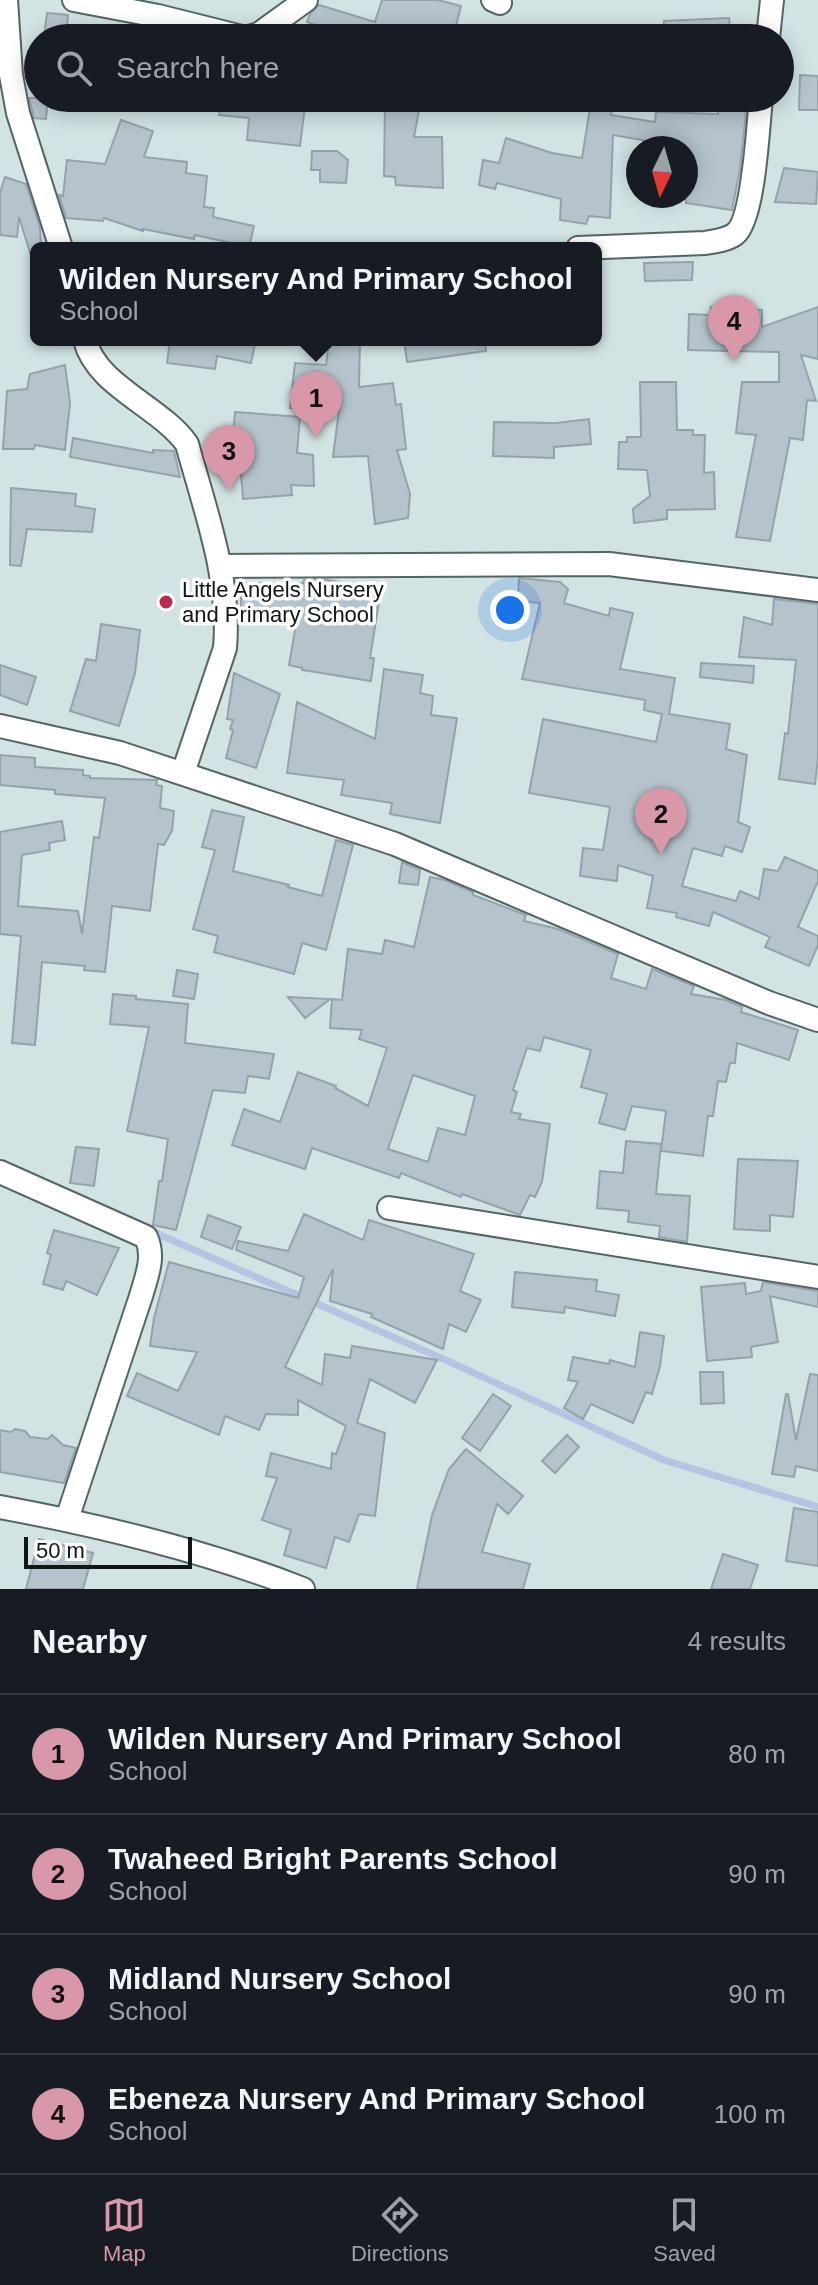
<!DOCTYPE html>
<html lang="en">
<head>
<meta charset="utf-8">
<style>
	body { margin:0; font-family:Helvetica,sans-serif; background:#242831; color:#f1f3f6 }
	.compass { position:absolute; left:626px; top:136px; width:72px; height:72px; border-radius:50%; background:#171b24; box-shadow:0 4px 20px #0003; rotate:185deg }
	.scale { position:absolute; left:24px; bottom:20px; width:168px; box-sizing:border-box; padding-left:8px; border:4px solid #0f1616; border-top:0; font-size:22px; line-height:28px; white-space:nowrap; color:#0f1616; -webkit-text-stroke:6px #fff; paint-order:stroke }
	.you { position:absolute; left:510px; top:610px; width:28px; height:28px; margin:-20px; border:6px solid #fff; border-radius:50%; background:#1a73e8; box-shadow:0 0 0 12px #1a73e833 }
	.badge { display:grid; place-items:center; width:52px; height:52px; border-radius:50%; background:#d898aa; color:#111; font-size:26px; font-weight:700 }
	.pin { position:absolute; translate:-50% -66px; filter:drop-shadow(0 2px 4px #0008) }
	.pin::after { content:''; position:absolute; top:42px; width:28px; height:24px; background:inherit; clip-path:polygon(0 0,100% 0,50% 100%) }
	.popup { position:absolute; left:30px; top:242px; width:572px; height:104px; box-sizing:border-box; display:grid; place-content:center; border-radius:12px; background:#171b24; filter:drop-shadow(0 2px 6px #0005); font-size:26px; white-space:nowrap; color:#9ea1a6 }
	.popup b { font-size:30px; color:#f1f3f6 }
	.popup::after { content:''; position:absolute; left:50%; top:100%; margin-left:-16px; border:16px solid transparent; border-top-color:#171b24 }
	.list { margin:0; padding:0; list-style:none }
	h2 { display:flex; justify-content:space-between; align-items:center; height:104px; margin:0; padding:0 32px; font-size:34px }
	h2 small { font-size:26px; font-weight:400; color:#9ea1a6 }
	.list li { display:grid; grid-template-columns:52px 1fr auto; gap:24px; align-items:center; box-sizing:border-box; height:120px; padding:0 32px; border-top:2px solid #363941 }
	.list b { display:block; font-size:30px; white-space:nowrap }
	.list p { margin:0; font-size:26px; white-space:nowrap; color:#9ea1a6 }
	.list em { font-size:26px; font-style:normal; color:#9ea1a6 }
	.icon { flex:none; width:44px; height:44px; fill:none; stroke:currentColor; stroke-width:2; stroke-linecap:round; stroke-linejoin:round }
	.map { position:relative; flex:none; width:818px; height:1589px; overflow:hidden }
	.search { position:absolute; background:#171b24; box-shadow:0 4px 20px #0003; left:24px; right:24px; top:24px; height:88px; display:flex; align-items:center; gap:20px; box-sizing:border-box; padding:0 28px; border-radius:44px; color:#9ea1a6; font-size:30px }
	.sheet { height:584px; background:#171b24 }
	nav { display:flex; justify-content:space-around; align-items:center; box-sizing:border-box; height:112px; border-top:2px solid #363941; background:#171b24; font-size:22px; color:#9ea1a6 }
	nav a { display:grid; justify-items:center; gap:4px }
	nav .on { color:#d898aa }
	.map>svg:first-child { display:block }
</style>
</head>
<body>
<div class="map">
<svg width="818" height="1589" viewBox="0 0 818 1589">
	<rect width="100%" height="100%" fill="#d1e3e3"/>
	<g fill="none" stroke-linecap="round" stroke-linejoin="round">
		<path stroke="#b6c3e1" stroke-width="7" d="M151,1231L450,1362L664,1460L818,1507"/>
	</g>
	<path fill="#b5c4cc" stroke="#95a2aa" stroke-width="2" fill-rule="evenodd" d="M382,0H438L461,6L453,38H343L344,34L307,22L310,14L319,5L375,22Z
		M47,13L68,15L66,38H44Z
		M729,18L731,38H664V21Z
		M800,75L818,76V110H799Z
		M29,98H48L46,119L34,118Z
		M222,98H306L300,146L247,140L249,118L219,115Z
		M385,98H400L420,105L414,137H442L443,188L396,185L395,177L384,176Z
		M719,99L747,103L740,169L732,210L686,203V148H658L659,143L613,135L610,218L589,216L586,224L560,220L561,199L497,183L495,189L479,185L483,160L499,163L506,138L552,153L582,158L591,102L613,106L611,115L655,122L656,112L718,114Z
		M121,120L153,131L144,157L187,162L186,173L207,176L204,207L214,208L213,217L254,226L249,247L195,235L194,239L143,229V231L104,218L103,221L66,218L59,195L63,196L67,160L105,164Z
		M312,151H337L348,160L346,183L320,182V170H311Z
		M784,168L818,172L816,204L775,202Z
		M5,177L26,184L40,227L41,248H36V272L19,217L17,237L0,235V193Z
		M693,262L692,280L645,281L644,263Z
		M711,307L762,310V327L818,307V359L801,355L816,401L807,400L803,440L790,438L770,541L736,537L756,435L736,433L742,382H779V352L688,350L689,314L710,315Z
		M170,340H256L251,363L217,356L215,369L167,363Z
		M329,340H360L359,387L393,383L396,405L401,404L406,449L397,450L410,494L408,518L375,524L368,456L333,457L339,410L290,408L295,363L326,365Z
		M404,340H485L486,351L407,362Z
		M65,365L70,403L65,450L35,445L34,449H3L7,391L27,389L30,374Z
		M640,382H676L677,430H693V435H705L704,473L714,472L715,509L667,510V519L634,523L633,509L650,496L647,470L618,469L619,442H627V437H641Z
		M235,412L300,417L297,453L313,455L314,486L291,485L292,495L243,499L238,436L233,435Z
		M589,419L591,444L554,447V458L493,456L494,422L556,423Z
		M73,438L153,453V450L174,451L180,477L70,457Z
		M11,488L76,494L75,506L95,509L92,532L27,529L21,566L10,565Z
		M519,578L560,582L568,589L564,603L609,616L610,608L633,613L620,669L675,678L669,714L730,724L726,749L747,755L738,822L750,827L742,852L725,846L722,856L693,848L682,886L736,901L740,891L759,899L764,869L778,871L785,857L818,871V881L798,927L818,936V945L809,966L765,947L770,937L713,912L709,926L676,917L677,913L647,908L653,876L618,865L617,881L580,876L583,848L603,850L610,807L529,793L543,719L656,742L662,714L644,710L645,700L522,679L540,603L518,601Z
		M322,579L381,589L370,658H374L371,681L302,670V668L289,665L298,613L241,611V583H303L304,580Z
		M774,599L818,604V758L815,784L779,779L785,733L788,734L796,660L739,657L744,617L772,625Z
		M101,624L140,630L135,673L119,726L70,711L86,659L96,661Z
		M701,663L754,666L753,683L700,677Z
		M0,665L36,677L27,705L0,695Z
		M384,669L423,675L420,693L433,696L431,715L457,718L440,823L390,814L392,803L341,795L344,780L287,773L297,702L375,739Z
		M234,673L280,694L256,768L226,758L233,730L230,729L233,720L227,719Z
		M0,755L35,758V767L83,770V775L90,776V778L157,780L156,785L162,786L160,808L174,811L172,831L164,845L158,844L150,911L112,906L105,972L84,970L85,966L42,962L35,1045L12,1043L21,936L0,934V832L62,821L65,840L49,843L50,850L22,855L18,906L78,911L82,934L94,837L99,838L105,798L55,794V790L0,785Z
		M212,810L244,817L233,871L289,885L288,887L322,896L336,840L353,845L326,950L302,943L294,974L214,952L218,936L193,929L215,850L202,847Z
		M402,862L420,870L418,885L399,883Z
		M430,877L445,880L473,892V895L526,915L524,921L558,929L618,954L611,978L646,989L652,969L694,986L691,994L726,1000L742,1007L741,1012L798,1030L789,1060L737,1043L735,1063H730L726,1082L718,1081L713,1116H708L703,1156L661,1151L666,1111L632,1106L625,1130L599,1123L607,1094L581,1087L591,1050L544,1037L540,1051L527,1048L513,1090L517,1092L511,1112L521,1114L519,1119L550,1124L542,1182L535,1197L530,1195L520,1215L462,1194L461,1197L401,1173L399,1178L312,1148L305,1169L232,1145L244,1109L280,1122L298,1072L336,1086L335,1088L368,1106L387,1048L359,1039L362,1030L330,1028L332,999L342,1000L348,949L382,954L385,940L414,947ZM413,1075L475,1096L465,1135L438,1128L428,1162L388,1149Z
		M177,970L198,974L194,999L173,996Z
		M113,994L136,996V999L188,1004L185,1043L274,1054L269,1079L248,1076L245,1093L213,1090L176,1230L153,1225L159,1181H162L168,1139L127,1131L149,1027L110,1024Z
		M288,997L330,999L305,1018Z
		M626,1141L661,1144L656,1194L690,1196L687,1242L659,1237L660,1226L628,1222L629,1211L597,1208L600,1171L623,1173Z
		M76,1147L99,1149L94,1186L70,1183Z
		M738,1159L798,1161L793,1217L770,1215V1231L734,1229Z
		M304,1214L363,1240L369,1220L474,1254L460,1291L481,1300L466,1332L449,1324L443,1349L371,1317L372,1314L330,1301L333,1269L285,1367L322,1385L325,1354L350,1358L352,1346L437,1360L415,1403L370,1379L357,1423L385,1433L375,1516L359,1514L349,1542L335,1537L326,1568L284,1555L291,1530L262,1520L277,1478L266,1476L271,1453L331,1469L332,1453L336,1454L346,1426L298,1400V1415L266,1414L259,1430L225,1416L219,1435L127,1396L137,1373L178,1391L197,1352L150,1346L154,1318L169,1262L298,1298L304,1277L236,1250L238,1241L288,1251Z
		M208,1215L241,1227L232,1249L201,1237Z
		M54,1230L119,1248L97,1295L66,1281L63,1290L43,1284L51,1255L47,1253Z
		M515,1272L597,1280L596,1291L619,1295L615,1316L565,1307L564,1313L512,1307Z
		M763,1282L818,1291V1307L770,1296L778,1342L751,1347L752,1357L707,1361L701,1287L745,1283L746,1294L761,1291Z
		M640,1332L664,1336L660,1366L652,1394L646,1392L633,1423L591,1404L583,1419L564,1408L578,1382L568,1380L573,1357L609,1364L610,1360L635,1367Z
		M700,1372H723L724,1403L701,1404Z
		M810,1374L818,1375V1471L796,1466L794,1477L772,1474L786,1394H788L796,1440Z
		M493,1394L511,1406L480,1451L462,1438Z
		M15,1429L25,1431L30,1437L48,1439L52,1435L63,1445L76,1448L64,1483L0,1472V1430L11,1432Z
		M567,1435L579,1447L555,1473L542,1461Z
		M466,1449L523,1496L508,1514L497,1504L482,1552L530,1564L523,1589H417L432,1515L449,1469Z
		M794,1508L818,1512V1566L786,1561Z
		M39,1539L93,1553L83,1589H26Z
		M723,1554L758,1565L750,1589H711Z"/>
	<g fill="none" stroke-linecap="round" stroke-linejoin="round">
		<defs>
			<path id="minor" d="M6,0L11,75L18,113L61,248
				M74,0L158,16L246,38L259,34L306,0
				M493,0L500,3
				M768,38L772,0
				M578,248L705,243C716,241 727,240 735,234C754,219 758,125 761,98
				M85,340C96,386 160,406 187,444C205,510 231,579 225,648L183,773
				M220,566L609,564L818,590
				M0,726L120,753L395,844L769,1003L818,1020
				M0,1172L146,1237C155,1257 147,1275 141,1296L67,1519
				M389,1208L818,1277
				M0,1507C103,1526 206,1551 303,1589"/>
		</defs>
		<use href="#minor" stroke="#556565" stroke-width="26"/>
		<use href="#minor" stroke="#fff" stroke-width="22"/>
	</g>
	<circle fill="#ba294e" stroke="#fff" stroke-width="3" cx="166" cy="602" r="8"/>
	<g text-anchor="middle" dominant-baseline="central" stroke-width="7" stroke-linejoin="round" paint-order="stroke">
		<g font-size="22" fill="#0f1616" stroke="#fff" text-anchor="start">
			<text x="182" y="589">Little Angels Nursery<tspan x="182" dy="25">and Primary School</tspan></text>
		</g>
	</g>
</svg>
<svg class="compass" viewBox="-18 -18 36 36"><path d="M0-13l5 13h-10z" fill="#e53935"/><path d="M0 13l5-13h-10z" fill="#9ea1a6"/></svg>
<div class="scale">50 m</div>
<div class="you"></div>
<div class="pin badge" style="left:316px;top:438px">1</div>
<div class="popup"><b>Wilden Nursery And Primary School</b>School</div>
<div class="pin badge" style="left:661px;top:854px">2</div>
<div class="pin badge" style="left:229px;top:491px">3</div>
<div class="pin badge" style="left:734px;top:361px">4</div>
<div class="search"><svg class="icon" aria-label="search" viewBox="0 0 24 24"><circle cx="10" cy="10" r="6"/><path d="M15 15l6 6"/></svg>Search here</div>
</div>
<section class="sheet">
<h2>Nearby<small>4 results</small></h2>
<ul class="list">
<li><span class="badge">1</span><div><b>Wilden Nursery And Primary School</b><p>School</p></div><em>80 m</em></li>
<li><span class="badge">2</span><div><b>Twaheed Bright Parents School</b><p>School</p></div><em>90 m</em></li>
<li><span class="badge">3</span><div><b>Midland Nursery School</b><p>School</p></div><em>90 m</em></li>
<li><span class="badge">4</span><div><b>Ebeneza Nursery And Primary School</b><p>School</p></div><em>100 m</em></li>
</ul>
</section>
<nav>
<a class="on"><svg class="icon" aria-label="map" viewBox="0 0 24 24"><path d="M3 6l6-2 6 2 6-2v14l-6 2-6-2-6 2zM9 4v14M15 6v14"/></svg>Map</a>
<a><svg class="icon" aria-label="directions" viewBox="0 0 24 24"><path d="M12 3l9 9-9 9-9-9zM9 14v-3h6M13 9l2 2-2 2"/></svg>Directions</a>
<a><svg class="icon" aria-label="saved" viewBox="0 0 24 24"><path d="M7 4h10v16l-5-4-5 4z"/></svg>Saved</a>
</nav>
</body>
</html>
